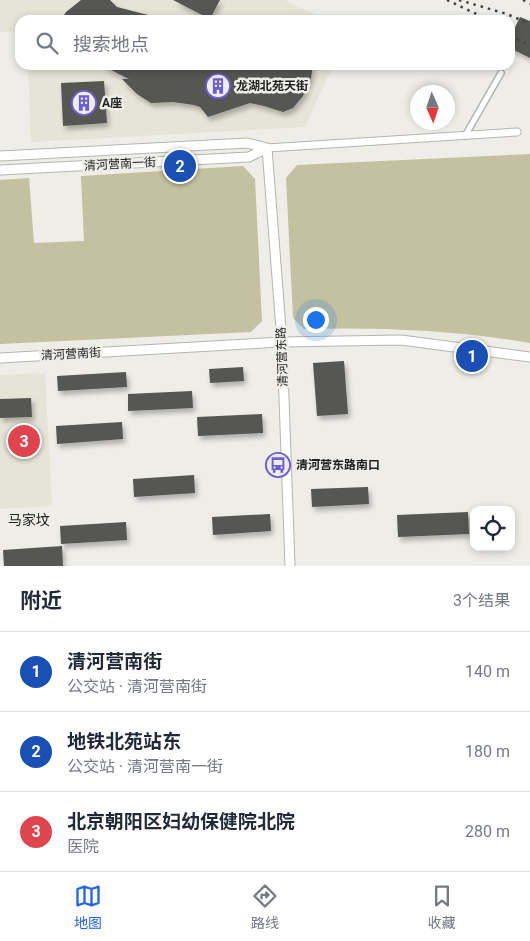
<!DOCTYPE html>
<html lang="zh">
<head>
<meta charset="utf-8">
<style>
	body { margin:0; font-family:Roboto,"Noto Sans SC",sans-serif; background:#f2f2f3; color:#1f2937 }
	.controls { position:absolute; right:15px; bottom:15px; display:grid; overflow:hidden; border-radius:10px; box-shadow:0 2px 8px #0003 }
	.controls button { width:45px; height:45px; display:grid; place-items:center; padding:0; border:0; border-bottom:1px solid #e0e1e3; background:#fff; color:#1f2937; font:25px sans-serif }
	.compass { position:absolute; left:410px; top:85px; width:45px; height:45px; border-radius:50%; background:#fff; box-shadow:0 2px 8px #0003; rotate:177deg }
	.you { position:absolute; left:315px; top:319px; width:18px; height:18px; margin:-12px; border:4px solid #fff; border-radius:50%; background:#1a73e8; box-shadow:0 0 0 8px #1a73e833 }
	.badge { display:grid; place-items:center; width:32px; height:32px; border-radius:50%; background:#2563eb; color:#fff; font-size:16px; font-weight:700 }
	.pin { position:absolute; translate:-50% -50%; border:2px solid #fff; box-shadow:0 1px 5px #0006 }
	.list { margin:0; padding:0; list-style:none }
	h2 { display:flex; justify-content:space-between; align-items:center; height:65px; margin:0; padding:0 20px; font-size:21px }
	h2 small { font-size:16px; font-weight:400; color:#747a83 }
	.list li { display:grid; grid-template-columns:32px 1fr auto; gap:15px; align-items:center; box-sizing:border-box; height:80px; padding:0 20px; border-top:1px solid #e0e1e3 }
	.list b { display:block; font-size:19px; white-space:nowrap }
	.list p { margin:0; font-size:16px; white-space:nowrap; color:#747a83 }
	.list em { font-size:16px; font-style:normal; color:#747a83 }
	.icon { flex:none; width:28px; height:28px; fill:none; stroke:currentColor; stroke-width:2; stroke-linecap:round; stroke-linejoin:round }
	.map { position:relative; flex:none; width:530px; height:566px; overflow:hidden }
	.search { position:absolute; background:#fff; box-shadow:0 2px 8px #0003; left:15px; right:15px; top:15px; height:55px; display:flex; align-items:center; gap:12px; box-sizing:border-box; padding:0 18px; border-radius:15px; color:#747a83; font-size:19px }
	.sheet { height:305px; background:#fff }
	nav { display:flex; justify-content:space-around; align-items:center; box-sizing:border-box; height:70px; border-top:1px solid #e0e1e3; background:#fff; font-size:14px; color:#747a83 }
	nav a { display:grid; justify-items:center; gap:2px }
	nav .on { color:#2563eb }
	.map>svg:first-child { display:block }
</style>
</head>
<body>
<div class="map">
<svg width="530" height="566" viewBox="0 0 530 566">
	<defs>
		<filter id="shadow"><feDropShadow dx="2.5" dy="4" stdDeviation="2.5" flood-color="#0004"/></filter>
	</defs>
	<rect width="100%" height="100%" fill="#eeede8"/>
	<path fill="#e5e4d7" d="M0,0H285L326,20H20V31L0,32Z
		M28,65H333L305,127L31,142Z
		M45,373L52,506L0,509V375Z"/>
	<path fill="#c4c1a1" d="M530,154V343C455,330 380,327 304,329L293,318L286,178L297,165Z
		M243,166L255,179L262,321L251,332L0,344V180L29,178L34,243L84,241L81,176Z"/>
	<path fill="#565652" filter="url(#shadow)" d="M81,0H110L117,7L160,18V20H61L66,12Z
		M173,0H220L210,19Z
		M520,17L530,21V58L510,48V38Z
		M101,65H313L311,78L303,96L293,108L283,112L264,106L250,103L208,117L200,107L194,105L173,102L151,103L137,94L122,79H129Z
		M104,81L107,123L63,126L61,83Z
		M344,361L348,414L317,416L313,363Z
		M243,367L244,381L210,383L209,369Z
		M126,372L127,387L58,391L57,376Z
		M192,391L193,408L128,411V394Z
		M31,398L32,417L0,418V399Z
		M262,414L263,433L198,436L197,417Z
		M122,422L123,439L57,444L56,426Z
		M194,475L195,493L134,497L133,479Z
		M368,487L369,504L312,507L311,489Z
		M468,512L469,534L398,537L397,515Z
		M270,514L271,531L213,535L212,517Z
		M126,522L127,540L61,544L60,526Z
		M62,546L63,566H4L3,550Z"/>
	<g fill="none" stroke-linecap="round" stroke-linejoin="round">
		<defs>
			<path id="pedestrian" d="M465,136L501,73"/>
			<path id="minor" d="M267,148L517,132"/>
			<path id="tertiary" d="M267,148L282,342L290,566
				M0,156L247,143L267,148
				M0,170L249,157L267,148
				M0,358L282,342L401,340L530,357"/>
		</defs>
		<use href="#pedestrian" stroke="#b5b5b0" stroke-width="8"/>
		<use href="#minor" stroke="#b5b5b0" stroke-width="9"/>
		<use href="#tertiary" stroke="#b5b5b0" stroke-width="11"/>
		<use href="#pedestrian" stroke="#fff" stroke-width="5"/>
		<use href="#minor" stroke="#fff" stroke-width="7"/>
		<use href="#tertiary" stroke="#fff" stroke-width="9"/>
		<path stroke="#444442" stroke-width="2.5" stroke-dasharray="2.5 5" stroke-linecap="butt" d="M447,0L489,20
			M459,0L507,14L530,24
			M523,0L530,4
			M510,36L530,45"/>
	</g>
	<defs>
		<symbol id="building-ring" viewBox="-11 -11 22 22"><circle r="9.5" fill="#eeede8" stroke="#6b5dd7" stroke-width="1.5"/><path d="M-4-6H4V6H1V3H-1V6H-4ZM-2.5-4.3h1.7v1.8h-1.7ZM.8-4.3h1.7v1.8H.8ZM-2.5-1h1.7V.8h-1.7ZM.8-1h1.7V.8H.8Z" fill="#6b5dd7"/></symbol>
		<symbol id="bus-ring" viewBox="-11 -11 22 22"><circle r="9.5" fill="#eeede8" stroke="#6b5dd7" stroke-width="1.5"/><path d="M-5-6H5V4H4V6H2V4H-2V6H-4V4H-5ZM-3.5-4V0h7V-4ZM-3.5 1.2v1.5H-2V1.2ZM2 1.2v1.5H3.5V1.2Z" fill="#6b5dd7"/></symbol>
	</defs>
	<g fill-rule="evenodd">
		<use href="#building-ring" x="204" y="72" width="28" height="28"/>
		<use href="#building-ring" x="70" y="89" width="28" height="28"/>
		<use href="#bus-ring" x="264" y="451" width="28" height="28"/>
	</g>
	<g text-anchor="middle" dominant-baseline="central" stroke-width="5" stroke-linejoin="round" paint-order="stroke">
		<g font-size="12" font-weight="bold" fill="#212120" stroke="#eeede8" text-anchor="start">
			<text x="236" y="86">龙湖北苑天街</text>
			<text x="102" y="103">A座</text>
			<text x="296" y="465">清河营东路南口</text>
		</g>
		<g font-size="12" fill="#212120" stroke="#eeede8">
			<text transform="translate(120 164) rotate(-3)">清河营南一街</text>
			<text transform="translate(71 354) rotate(-3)">清河营南街</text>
			<text transform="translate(282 357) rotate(-92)">清河营东路</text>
		</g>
		<g font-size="14" fill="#212120" stroke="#eeede8">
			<text x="29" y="520">马家坟</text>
		</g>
	</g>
</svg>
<div class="controls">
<button><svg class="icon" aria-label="locate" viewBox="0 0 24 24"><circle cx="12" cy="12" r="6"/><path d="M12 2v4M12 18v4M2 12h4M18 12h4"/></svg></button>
</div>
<svg class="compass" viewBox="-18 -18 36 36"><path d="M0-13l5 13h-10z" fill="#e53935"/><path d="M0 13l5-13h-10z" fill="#747a83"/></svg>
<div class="you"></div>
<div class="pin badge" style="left:472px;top:356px;background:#1a4fb4">1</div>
<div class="pin badge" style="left:180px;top:166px;background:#1a4fb4">2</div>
<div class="pin badge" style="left:24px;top:441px;background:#e0444e">3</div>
<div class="search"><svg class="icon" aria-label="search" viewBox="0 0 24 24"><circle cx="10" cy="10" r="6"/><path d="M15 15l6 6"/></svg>搜索地点</div>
</div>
<section class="sheet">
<h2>附近<small>3个结果</small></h2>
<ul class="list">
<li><span class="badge" style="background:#1a4fb4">1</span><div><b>清河营南街</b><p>公交站 · 清河营南街</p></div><em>140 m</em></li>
<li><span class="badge" style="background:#1a4fb4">2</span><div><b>地铁北苑站东</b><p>公交站 · 清河营南一街</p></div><em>180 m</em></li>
<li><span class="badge" style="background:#e0444e">3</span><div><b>北京朝阳区妇幼保健院北院</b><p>医院</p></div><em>280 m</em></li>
</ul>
</section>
<nav>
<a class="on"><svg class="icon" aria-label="map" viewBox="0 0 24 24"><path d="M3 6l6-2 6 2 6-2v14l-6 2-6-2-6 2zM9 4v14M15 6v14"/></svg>地图</a>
<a><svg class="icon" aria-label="directions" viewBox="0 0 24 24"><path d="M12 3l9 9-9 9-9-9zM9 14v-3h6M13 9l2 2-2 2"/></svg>路线</a>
<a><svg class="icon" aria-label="saved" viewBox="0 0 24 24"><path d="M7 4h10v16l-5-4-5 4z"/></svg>收藏</a>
</nav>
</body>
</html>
